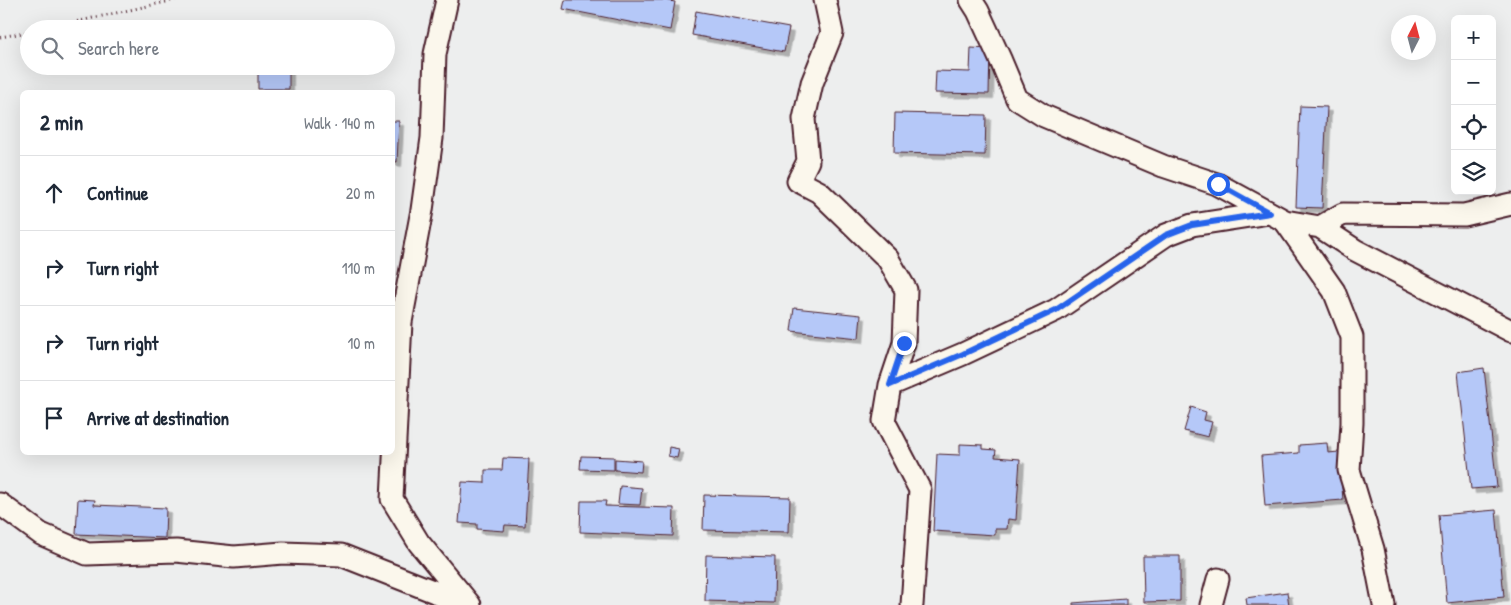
<!DOCTYPE html>
<html lang="en">
<head>
<meta charset="utf-8">
<style>
	body { margin:0; font-family:"Patrick Hand",sans-serif; background:#f6f6f7; color:#1f2937 }
	.controls { position:absolute; right:15px; top:15px; display:grid; overflow:hidden; border-radius:8px; box-shadow:0 5px 20px #0002 }
	.controls button { width:45px; height:45px; display:grid; place-items:center; padding:0; border:0; border-bottom:1px solid #e0e1e3; background:#fff; color:#1f2937; font:25px sans-serif }
	.compass { position:absolute; left:1391px; top:15px; width:45px; height:45px; border-radius:50%; background:#fff; box-shadow:0 5px 20px #0002; rotate:6deg }
	.stop { position:absolute; width:15px; height:15px; margin:-11px; border:4px solid #2563eb; border-radius:50%; background:#fff }
	.stop.end { background:#2563eb; border-color:#fff; box-shadow:0 1px 5px #0008 }
	.list { margin:0; padding:0; list-style:none }
	h2 { display:flex; justify-content:space-between; align-items:center; height:65px; margin:0; padding:0 20px; font-size:21px }
	h2 small { font-size:16px; font-weight:400; color:#747a83 }
	.list li { display:grid; grid-template-columns:32px 1fr auto; gap:15px; align-items:center; box-sizing:border-box; height:75px; padding:0 20px; border-top:1px solid #e0e1e3 }
	.list b { display:block; font-size:19px; white-space:nowrap }
	.list em { font-size:16px; font-style:normal; color:#747a83 }
	.icon { flex:none; width:28px; height:28px; fill:none; stroke:currentColor; stroke-width:2; stroke-linecap:round; stroke-linejoin:round }
	.map { position:relative; flex:none; width:1511px; height:605px; overflow:hidden }
	.search { position:absolute; background:#fff; box-shadow:0 5px 20px #0002; left:20px; top:20px; width:375px; height:55px; display:flex; align-items:center; gap:12px; box-sizing:border-box; padding:0 18px; border-radius:28px; color:#747a83; font-size:19px }
	.panel { position:absolute; background:#fff; box-shadow:0 5px 20px #0002; left:20px; top:90px; width:375px; height:365px; border-radius:8px }
	.map>svg:first-child { display:block }
</style>
</head>
<body>
<div class="map">
<svg width="1511" height="605" viewBox="0 0 1511 605">
	<defs>
		<filter id="shadow"><feDropShadow dx="4.5" dy="4.5" stdDeviation="0" flood-color="#0004"/></filter>
	</defs>
	<rect width="100%" height="100%" fill="#edeeee"/>
	<filter id="ink" filterUnits="userSpaceOnUse"><feTurbulence type="fractalNoise" baseFrequency=".02" numOctaves="2"/><feDisplacementMap in="SourceGraphic" scale="10" xChannelSelector="R" yChannelSelector="G"/><feConvolveMatrix kernelMatrix="1 2 1 2 8 2 1 2 1" color-interpolation-filters="sRGB"/></filter>
	<g filter="url(#ink)">
		<path fill="#b5c8f8" stroke="#4a1f2b" filter="url(#shadow)" d="M565,0H665L675,2L670,30L563,9Z
			M696,11L789,28L784,52L692,35Z
			M971,48L990,49L989,94L935,93L936,71L970,72Z
			M258,67L289,68V89H258Z
			M1300,106L1327,107L1322,208L1296,207Z
			M895,113L986,115L985,155L894,153Z
			M392,121H399L397,162L392,161Z
			M794,308L861,315L859,338L791,331Z
			M1484,368L1497,487L1471,489L1458,372Z
			M1191,407L1206,412L1204,420L1212,422L1208,437L1184,431Z
			M1327,443L1328,453L1339,452L1343,500L1265,506L1261,456L1299,453V445Z
			M960,444L983,445V449L996,450L995,457L1020,459L1016,520L1008,519L1007,529H995V535L933,531L937,454L960,455Z
			M669,447L679,449L677,458L668,456Z
			M581,456L614,457V470L580,469Z
			M503,458L529,459L525,526L505,525L504,531L477,529V524L459,523L462,482L485,483V470H502Z
			M615,459L642,461L641,472L615,470Z
			M620,486L642,488L640,505L618,504Z
			M704,495L790,497L789,532L703,530Z
			M78,499L95,500L94,505L166,508L165,538L76,534Z
			M581,501H606L605,506L674,508L673,536L580,532Z
			M1496,510L1504,597L1447,603L1439,515Z
			M706,555L775,557L774,603L705,601Z
			M1143,556H1180V601L1144,602Z
			M1287,592L1289,605H1247L1246,598Z
			M1126,599V605H1073V603Z"/>
		<g fill="none" stroke-linecap="round" stroke-linejoin="round">
			<defs>
				<path id="minor" d="M447,0L435,54L432,138L422,210L401,322L392,499L419,543L470,605
					M825,0L832,33L812,83L804,119L808,161L798,181L819,192L888,259L906,290L904,343L890,385L884,421L920,490L912,605
					M971,0L978,11L1001,61L1017,99L1044,116L1163,166L1217,184L1285,221L1320,227L1343,214L1464,215L1511,204
					M1285,221L1334,291L1352,337V423L1349,470L1373,549L1384,605
					M1320,227L1355,250L1511,331
					M890,385L963,354L1056,310L1166,235L1192,225L1269,213
					M0,504L41,534L87,554L176,551L234,557L283,553L341,555L435,592L459,605
					M1211,605L1218,579"/>
			</defs>
			<use href="#minor" stroke="#4a1f2b" stroke-width="25"/>
			<path stroke="#4a1f2b" stroke-width="3" stroke-dasharray="1 4" stroke-linecap="butt" d="M43,29L175,0
				M0,37L29,32"/>
			<use href="#minor" stroke="#fbf7ec" stroke-width="21"/>
		</g>
	</g>
	<g fill="none" stroke-linecap="round" stroke-linejoin="round" filter="url(#ink)">
		<path stroke="#2563eb" stroke-width="6" d="M904,343L890,385L963,354L1056,310L1166,235L1192,225L1270,213L1218,184"/>
	</g>
</svg>
<div class="controls">
<button>+</button>
<button>−</button>
<button><svg class="icon" aria-label="locate" viewBox="0 0 24 24"><circle cx="12" cy="12" r="6"/><path d="M12 2v4M12 18v4M2 12h4M18 12h4"/></svg></button>
<button><svg class="icon" aria-label="layers" viewBox="0 0 24 24"><path d="M12 4l9 5-9 5-9-5zM3 14l9 5 9-5"/></svg></button>
</div>
<svg class="compass" viewBox="-18 -18 36 36"><path d="M0-13l5 13h-10z" fill="#e53935"/><path d="M0 13l5-13h-10z" fill="#747a83"/></svg>
<div class="stop" style="left:1218px;top:184px"></div>
<div class="stop end" style="left:904px;top:343px"></div>
<div class="search"><svg class="icon" aria-label="search" viewBox="0 0 24 24"><circle cx="10" cy="10" r="6"/><path d="M15 15l6 6"/></svg>Search here</div>
<section class="panel">
<h2>2 min<small>Walk · 140 m</small></h2>
<ul class="list">
<li><svg class="icon" aria-label="ahead" viewBox="0 0 24 24"><path d="M12 20V5M6 11l6-6 6 6"/></svg><div><b>Continue</b></div><em>20 m</em></li>
<li><svg class="icon" aria-label="right" viewBox="0 0 24 24"><path d="M7 20v-9h11M14 6l5 5-5 5"/></svg><div><b>Turn right</b></div><em>110 m</em></li>
<li><svg class="icon" aria-label="right" viewBox="0 0 24 24"><path d="M7 20v-9h11M14 6l5 5-5 5"/></svg><div><b>Turn right</b></div><em>10 m</em></li>
<li><svg class="icon" aria-label="arrive" viewBox="0 0 24 24"><path d="M6 21V4h12l-3 4 3 4H6"/></svg><div><b>Arrive at destination</b></div></li>
</ul>
</section>
</div>
</body>
</html>
